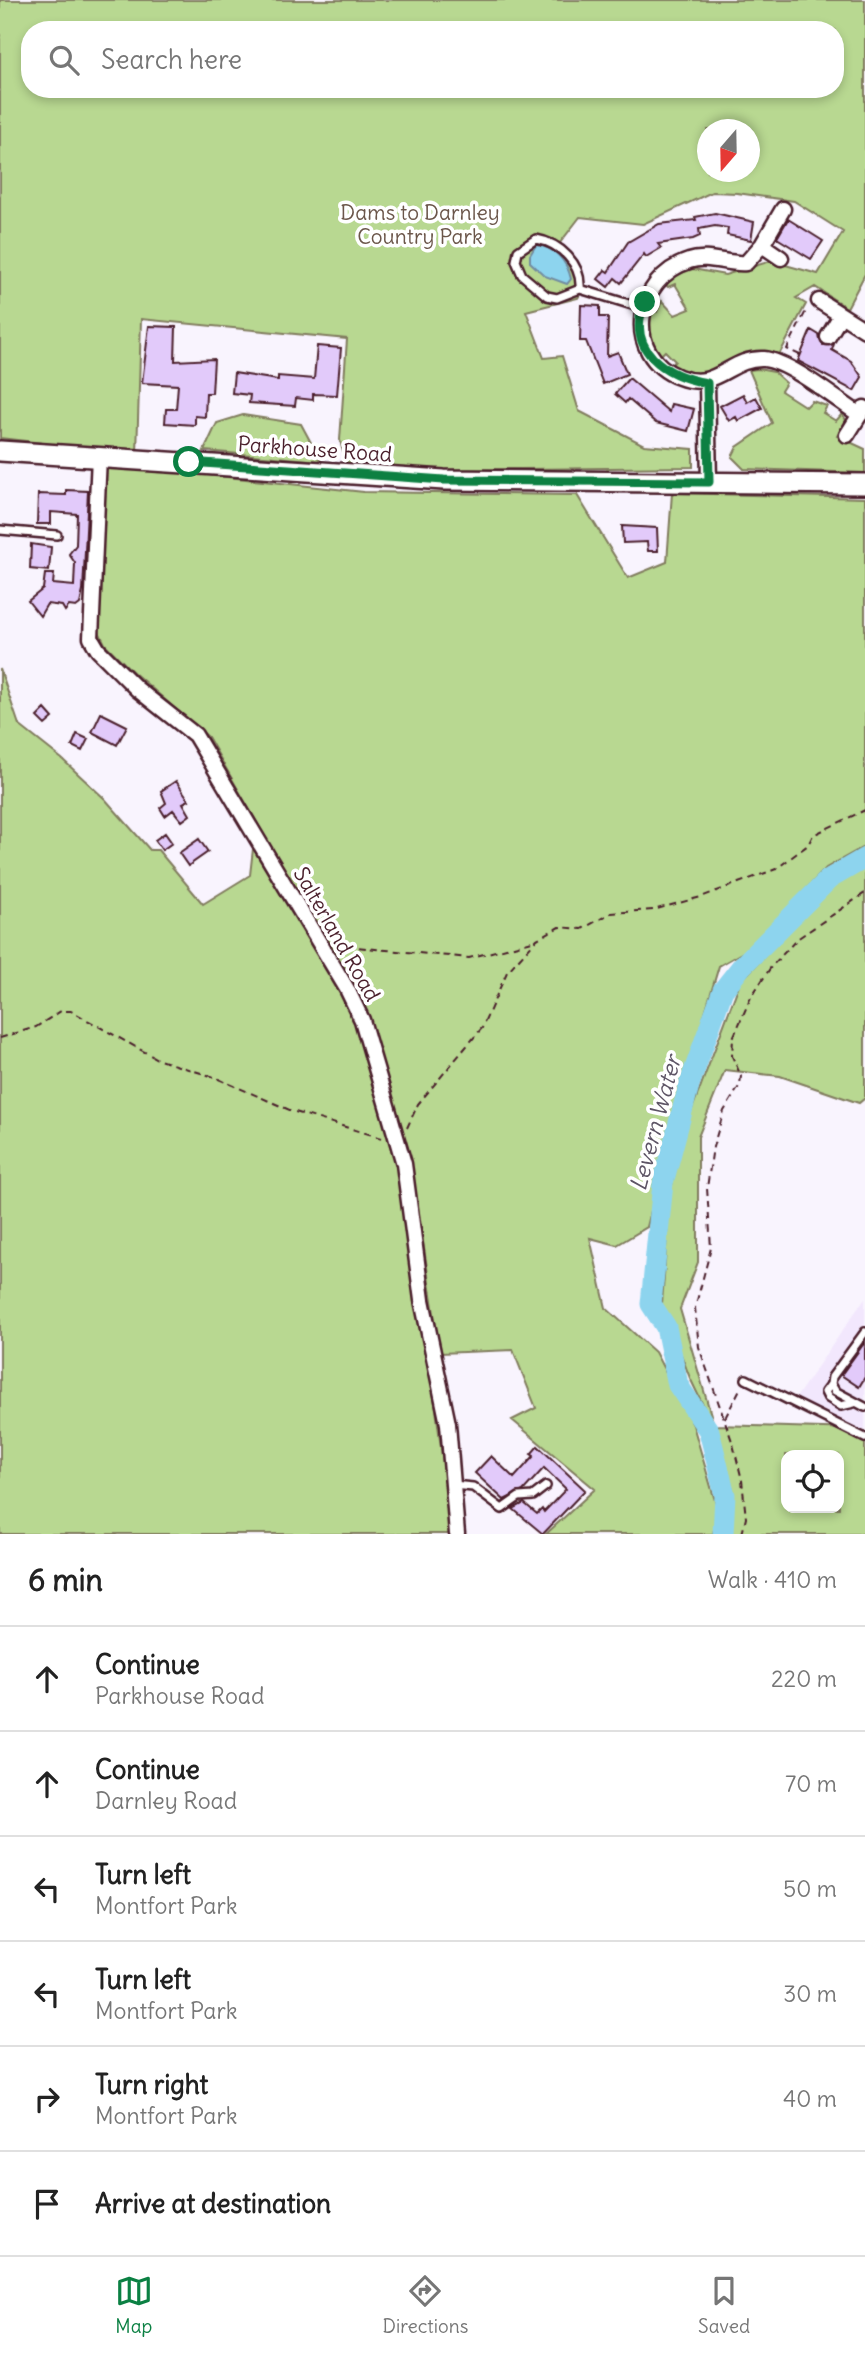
<!DOCTYPE html>
<html lang="en">
<head>
<meta charset="utf-8">
<style>
	body { margin:0; font-family:Delius,sans-serif; background:#f6f6f6; color:#222 }
	.controls { position:absolute; right:21px; bottom:21px; display:grid; overflow:hidden; border-radius:14px; box-shadow:0 4px 10px #0003 }
	.controls button { width:63px; height:63px; display:grid; place-items:center; padding:0; border:0; border-bottom:2px solid #e0e0e0; background:#fff; color:#222; font:35px sans-serif }
	.compass { position:absolute; left:697px; top:119px; width:63px; height:63px; border-radius:50%; background:#fff; box-shadow:0 4px 10px #0003; rotate:200deg }
	.stop { position:absolute; width:21px; height:21px; margin:-16px; border:5px solid #0b8043; border-radius:50%; background:#fff }
	.stop.end { background:#0b8043; border-color:#fff; box-shadow:0 2px 7px #0008 }
	.list { margin:0; padding:0; list-style:none }
	h2 { display:flex; justify-content:space-between; align-items:center; height:91px; margin:0; padding:0 28px; font-size:30px }
	h2 small { font-size:23px; font-weight:400; color:#767676 }
	.list li { display:grid; grid-template-columns:46px 1fr auto; gap:21px; align-items:center; box-sizing:border-box; height:105px; padding:0 28px; border-top:2px solid #e0e0e0 }
	.list b { display:block; font-size:26px; white-space:nowrap }
	.list p { margin:0; font-size:23px; white-space:nowrap; color:#767676 }
	.list em { font-size:23px; font-style:normal; color:#767676 }
	.icon { flex:none; width:38px; height:38px; fill:none; stroke:currentColor; stroke-width:2; stroke-linecap:round; stroke-linejoin:round }
	.map { position:relative; flex:none; width:865px; height:1534px; overflow:hidden }
	.search { position:absolute; background:#fff; box-shadow:0 4px 10px #0003; left:21px; right:21px; top:21px; height:77px; display:flex; align-items:center; gap:18px; box-sizing:border-box; padding:0 24px; border-radius:28px; color:#767676; font-size:26px }
	.sheet { height:721px; background:#fff }
	nav { display:flex; justify-content:space-around; align-items:center; box-sizing:border-box; height:98px; border-top:2px solid #e0e0e0; background:#fff; font-size:19px; color:#767676 }
	nav a { display:grid; justify-items:center; gap:4px }
	nav .on { color:#0b8043 }
	.map>svg:first-child { display:block }
</style>
</head>
<body>
<div class="map">
<svg width="865" height="1534" viewBox="0 0 865 1534">
	<rect width="100%" height="100%" fill="#f9f4fe"/>
	<filter id="ink" filterUnits="userSpaceOnUse"><feTurbulence type="fractalNoise" baseFrequency=".0143" numOctaves="2"/><feDisplacementMap in="SourceGraphic" scale="14" xChannelSelector="R" yChannelSelector="G"/><feConvolveMatrix kernelMatrix="1 2 1 2 8 2 1 2 1" color-interpolation-filters="sRGB"/></filter>
	<g filter="url(#ink)">
		<path fill="#f2e7fd" d="M865,1298V1433L795,1399Z"/>
		<path fill="#b8d891" stroke="#817c5e" stroke-width="2" fill-rule="evenodd" d="M0,0H865V274L847,308L815,287L796,298L806,304L779,355C738,348 738,357 705,376L684,373L671,366L675,361L665,351L659,357L646,328L649,311L657,312L662,301L675,315L690,309L675,284L668,287L666,285L676,275L693,269L725,275L771,261L818,274L843,232L794,201L737,193L712,192L643,224L580,217L560,243L577,264L585,286L578,298L526,311L544,358L562,356L579,411L644,445L693,449V467L444,470L346,464L340,440L347,339L141,319L137,454L0,438ZM30,30H835V89H30ZM708,130H750V172H708Z
			M758,369L774,372L786,383L781,391L806,407L812,401L827,406L823,413L836,421L842,414L846,420L837,436L865,449V473L744,469L732,457L737,447L772,423L749,370Z
			M243,415L301,424L321,461L204,451L217,423Z
			M107,464L364,492L577,495L628,578L667,562L672,493L865,498V846L826,868L750,948L719,966L675,1112L647,1227L617,1245L590,1238L606,1308L655,1352L693,1425L718,1511L713,1534H546L595,1489L512,1420L536,1408L513,1350L440,1353L412,1170L354,992L208,737L133,672L105,644L95,623Z
			M0,669L19,725L62,759L105,799L150,850H158L203,904L250,875L254,840L353,1007L396,1155L411,1268L436,1409L452,1534H0Z
			M865,865V1098L859,1103L780,1076L725,1070L698,1137V1262L680,1309L714,1425L857,1429L865,1433V1534H729L734,1493L718,1436L690,1378L662,1304L670,1193L688,1120L740,982L836,882ZM786,1455H839V1508H786Z"/>
		<path fill="#8dd4ee" stroke="#728ca0" stroke-width="2" d="M536,245C555,247 567,261 571,279L567,284L545,276L530,262V255Z"/>
		<g fill="none" stroke-linecap="round" stroke-linejoin="round">
			<path stroke="#8dd4ee" stroke-width="21" d="M723,1534L725,1495L709,1431L678,1385L666,1327L651,1304L663,1183L689,1085L723,990L742,966L829,879L865,858"/>
		</g>
		<path fill="#e2cafa" stroke="#4a1f2b" stroke-width="2" d="M715,213L754,222L751,240L727,235L728,228L715,226L699,229L700,236L693,239L658,244L661,248L646,257L644,254L621,283L615,278L608,287L598,279L605,270L608,272L628,242L659,224L696,220L695,217Z
			M788,219L823,241L811,259L777,238Z
			M581,305L600,306V317H608L607,356L618,352L627,374L603,384L586,341H580Z
			M149,326L176,327L175,361L214,359L212,393H206L205,417L195,416V425L165,423L166,409H176L178,385L142,383Z
			M811,330L819,335L823,345L834,344L832,350L851,361L862,377L854,391L798,361Z
			M317,346L341,348L337,395L313,394V400L296,398L295,406L249,403L250,395L232,393L234,373L278,380V376L314,379Z
			M629,378L669,412L671,404L694,409L688,431L656,423L628,399L625,403L615,394Z
			M743,394L747,402L756,397L762,408L738,421L736,417L729,421L720,406Z
			M66,490L88,491L83,591L80,604L76,607L69,606L65,611L62,606L47,604L40,616L28,601L43,589L45,574H54L53,584L74,586L75,563L69,554L76,545L77,514L51,512V524H37L38,494L66,495Z
			M622,526L657,528L658,551H648L647,542L623,543Z
			M31,544L51,547L49,571L30,569Z
			M45,709L53,718L45,725L37,717Z
			M101,713L127,726L117,745L92,732Z
			M77,734L88,739L82,751L72,746Z
			M176,781L189,800L183,803L190,815L182,821L173,810L165,816L160,808L166,803L161,791Z
			M165,833L172,843L162,850L155,840Z
			M199,839L208,852L188,866L179,853Z
			M865,1342V1377L859,1387L841,1375Z
			M538,1446L585,1490L543,1534L513,1509L524,1503L537,1514L542,1509L544,1512L566,1489L544,1468L523,1491L504,1500L475,1473L491,1456L514,1478L534,1456L531,1454Z"/>
		<g fill="none" stroke-linecap="round" stroke-linejoin="round">
			<defs>
				<path id="service" d="M580,289C582,264 560,243 536,239L518,251L516,261L522,275L547,296L557,298L580,289L642,308
					M0,530L57,535
					M865,1332L832,1377L831,1384L835,1391L865,1407
					M746,1379L865,1438
					M831,1384L825,1392L828,1398L841,1406L854,1403
					M453,1485L473,1487L502,1509L519,1497L533,1496L546,1486"/>
				<path id="minor" d="M783,209L762,245L746,263C727,265 708,254 689,261C635,278 622,355 679,377C717,392 729,357 764,359C789,361 837,400 860,415
					M762,245L781,258
					M819,301L865,330
					M828,337L841,315
					M707,383L709,482
					M847,435L864,408
					M99,456L91,638L98,650L137,689L195,735L347,989L362,1020L404,1164L422,1300L448,1424L457,1534"/>
				<path id="secondary" d="M0,451L444,480L865,484"/>
			</defs>
			<use href="#service" stroke="#4a1f2b" stroke-width="12"/>
			<use href="#minor" stroke="#4a1f2b" stroke-width="19"/>
			<use href="#secondary" stroke="#4a1f2b" stroke-width="24"/>
			<path stroke="#4a1f2b" stroke-width="2" stroke-dasharray="7 5" stroke-linecap="butt" d="M800,355L787,349L807,309
				M335,945L469,958L536,940
				M0,1038L36,1027L61,1011H71L159,1060L214,1077L292,1111L382,1138
				M407,1128L418,1104L482,1028L507,972L537,939L559,927L582,929L611,913L653,910L701,897L776,869L808,845L813,835L865,810
				M725,1418L740,1389
				M742,1534L746,1518L742,1480L733,1444L699,1347L695,1308L711,1248L707,1188L713,1147L724,1111L740,1085L741,1076L732,1056L733,1038L751,997L771,967L797,939L865,893"/>
			<use href="#service" stroke="#fff" stroke-width="7"/>
			<use href="#minor" stroke="#fff" stroke-width="14"/>
			<use href="#secondary" stroke="#fff" stroke-width="19"/>
		</g>
	</g>
	<g fill="none" stroke-linecap="round" stroke-linejoin="round" filter="url(#ink)">
		<path stroke="#0b8043" stroke-width="9" d="M189,462L444,480L709,482L707,383C666,376 624,350 645,302"/>
	</g>
	<g text-anchor="middle" dominant-baseline="central" stroke-width="7" stroke-linejoin="round" paint-order="stroke">
		<g font-size="21" fill="#6b564a" stroke="#fff">
			<text x="420" y="212">Dams to Darnley<tspan x="420" dy="24">Country Park</tspan></text>
		</g>
		<g font-size="21" fill="#4a1f2b" stroke="#fff">
			<text transform="translate(315 449) rotate(4)">Parkhouse Road</text>
			<text transform="translate(337 934) rotate(60)">Salterland Road</text>
		</g>
		<g font-size="23" font-style="italic" fill="#5e5566" stroke="#fff">
			<text transform="translate(655 1123) rotate(-75)">Levern Water</text>
		</g>
	</g>
</svg>
<div class="controls">
<button><svg class="icon" aria-label="locate" viewBox="0 0 24 24"><circle cx="12" cy="12" r="6"/><path d="M12 2v4M12 18v4M2 12h4M18 12h4"/></svg></button>
</div>
<svg class="compass" viewBox="-18 -18 36 36"><path d="M0-13l5 13h-10z" fill="#e53935"/><path d="M0 13l5-13h-10z" fill="#767676"/></svg>
<div class="stop" style="left:189px;top:462px"></div>
<div class="stop end" style="left:645px;top:302px"></div>
<div class="search"><svg class="icon" aria-label="search" viewBox="0 0 24 24"><circle cx="10" cy="10" r="6"/><path d="M15 15l6 6"/></svg>Search here</div>
</div>
<section class="sheet">
<h2>6 min<small>Walk · 410 m</small></h2>
<ul class="list">
<li><svg class="icon" aria-label="ahead" viewBox="0 0 24 24"><path d="M12 20V5M6 11l6-6 6 6"/></svg><div><b>Continue</b><p>Parkhouse Road</p></div><em>220 m</em></li>
<li><svg class="icon" aria-label="ahead" viewBox="0 0 24 24"><path d="M12 20V5M6 11l6-6 6 6"/></svg><div><b>Continue</b><p>Darnley Road</p></div><em>70 m</em></li>
<li><svg class="icon" aria-label="left" viewBox="0 0 24 24"><path d="M17 20v-9H6M10 6l-5 5 5 5"/></svg><div><b>Turn left</b><p>Montfort Park</p></div><em>50 m</em></li>
<li><svg class="icon" aria-label="left" viewBox="0 0 24 24"><path d="M17 20v-9H6M10 6l-5 5 5 5"/></svg><div><b>Turn left</b><p>Montfort Park</p></div><em>30 m</em></li>
<li><svg class="icon" aria-label="right" viewBox="0 0 24 24"><path d="M7 20v-9h11M14 6l5 5-5 5"/></svg><div><b>Turn right</b><p>Montfort Park</p></div><em>40 m</em></li>
<li><svg class="icon" aria-label="arrive" viewBox="0 0 24 24"><path d="M6 21V4h12l-3 4 3 4H6"/></svg><div><b>Arrive at destination</b></div></li>
</ul>
</section>
<nav>
<a class="on"><svg class="icon" aria-label="map" viewBox="0 0 24 24"><path d="M3 6l6-2 6 2 6-2v14l-6 2-6-2-6 2zM9 4v14M15 6v14"/></svg>Map</a>
<a><svg class="icon" aria-label="directions" viewBox="0 0 24 24"><path d="M12 3l9 9-9 9-9-9zM9 14v-3h6M13 9l2 2-2 2"/></svg>Directions</a>
<a><svg class="icon" aria-label="saved" viewBox="0 0 24 24"><path d="M7 4h10v16l-5-4-5 4z"/></svg>Saved</a>
</nav>
</body>
</html>
